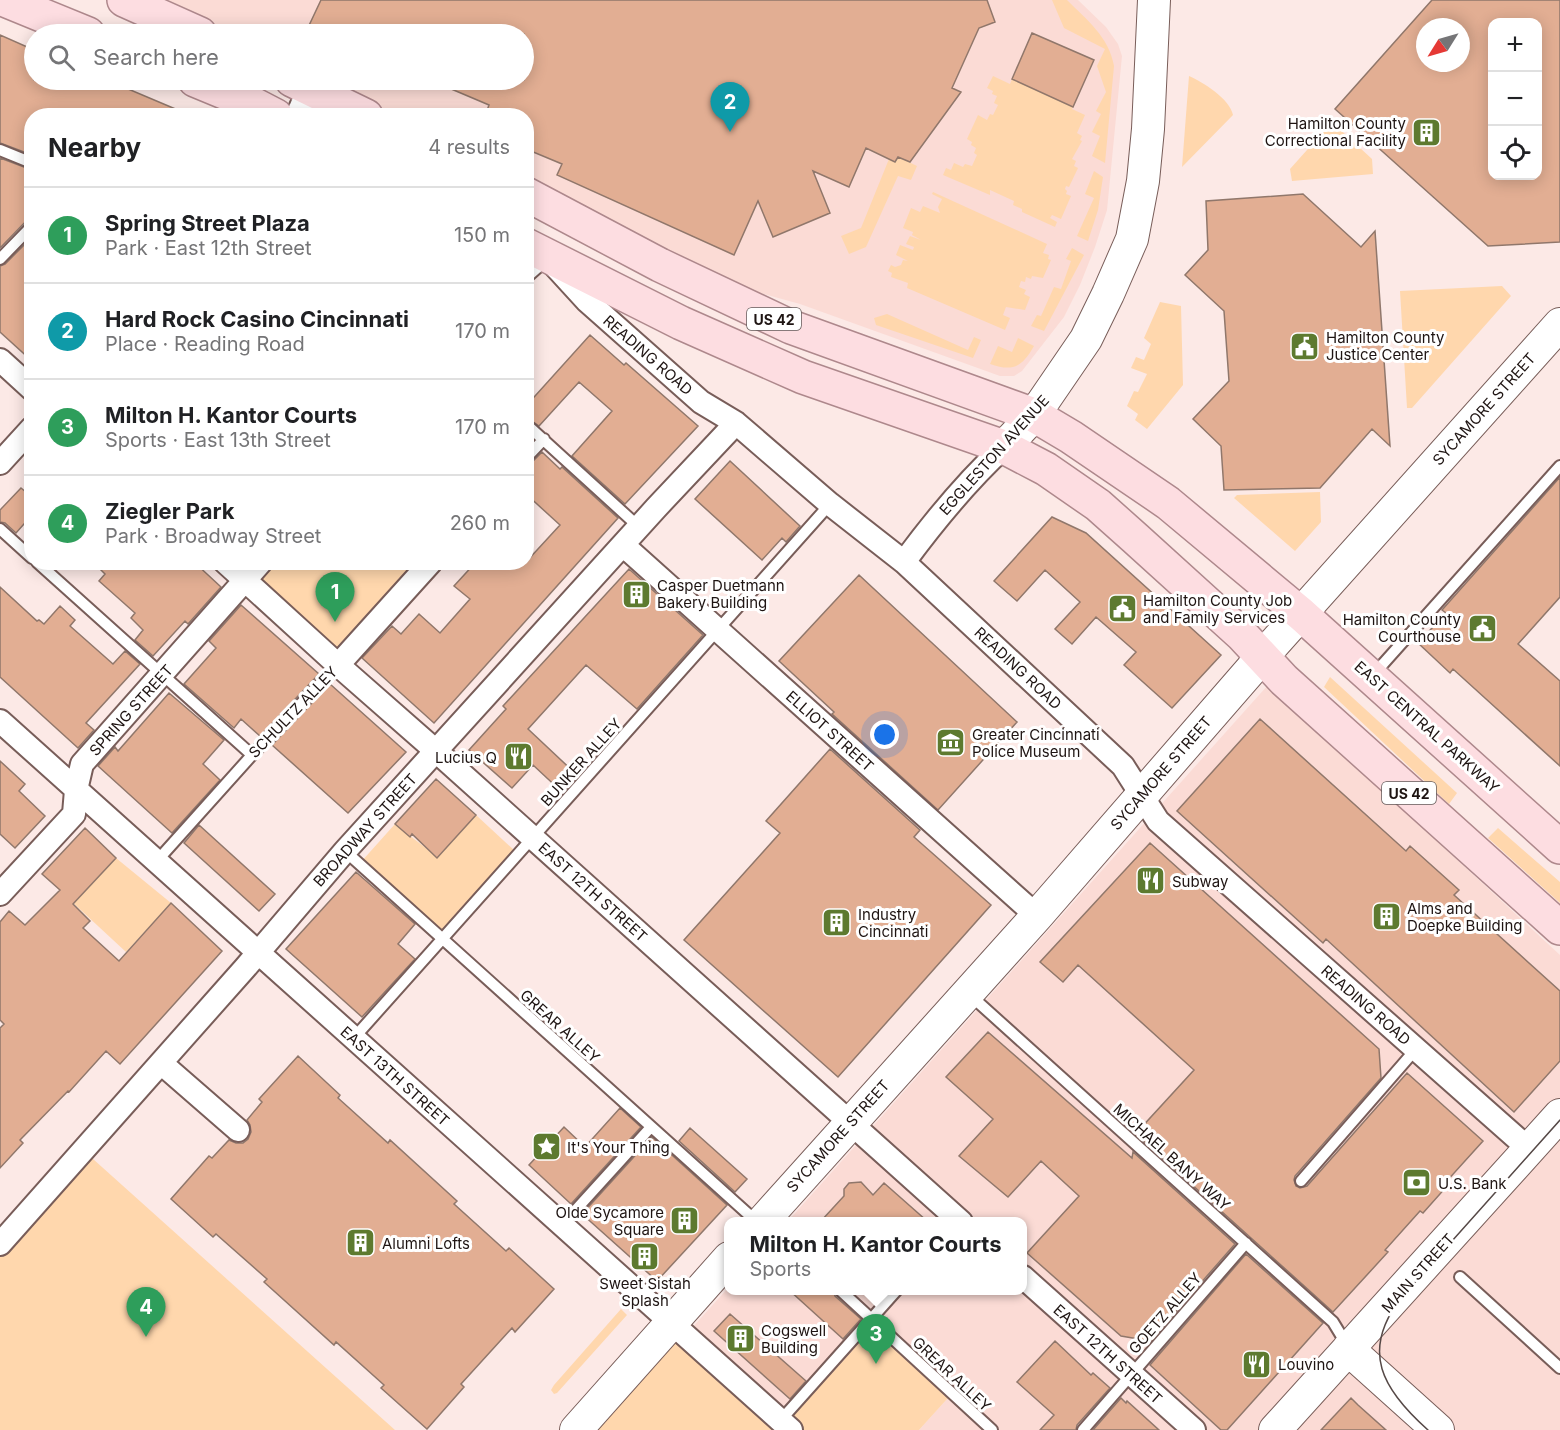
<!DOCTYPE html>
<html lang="en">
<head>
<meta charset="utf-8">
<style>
	body { margin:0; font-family:Inter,sans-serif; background:#f6f6f6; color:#202124 }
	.controls { position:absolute; right:18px; top:18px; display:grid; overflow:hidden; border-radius:12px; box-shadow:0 3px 15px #0003 }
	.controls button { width:54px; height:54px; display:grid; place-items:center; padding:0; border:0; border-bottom:2px solid #e0e0e0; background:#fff; color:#202124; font:30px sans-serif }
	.compass { position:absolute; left:1416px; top:18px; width:54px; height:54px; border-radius:50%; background:#fff; box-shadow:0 3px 15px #0003; rotate:233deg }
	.you { position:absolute; left:885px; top:735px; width:21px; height:21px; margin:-15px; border:4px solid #fff; border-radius:50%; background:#1a73e8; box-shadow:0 0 0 9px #1a73e833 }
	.badge { display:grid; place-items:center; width:39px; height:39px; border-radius:50%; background:#5d7a2f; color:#fff; font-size:20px; font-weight:700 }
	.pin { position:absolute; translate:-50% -50px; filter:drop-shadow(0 2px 3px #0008) }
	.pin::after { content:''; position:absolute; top:32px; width:21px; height:18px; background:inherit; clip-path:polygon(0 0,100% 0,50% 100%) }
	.popup { position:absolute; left:724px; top:1217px; width:303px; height:78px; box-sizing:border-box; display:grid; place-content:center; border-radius:12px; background:#fff; filter:drop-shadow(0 2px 4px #0005); font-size:20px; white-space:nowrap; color:#757577 }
	.popup b { font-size:22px; color:#202124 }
	.popup::after { content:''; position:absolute; left:50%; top:100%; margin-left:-12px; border:12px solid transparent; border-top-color:#fff }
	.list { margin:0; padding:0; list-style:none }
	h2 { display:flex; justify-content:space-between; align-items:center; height:78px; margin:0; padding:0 24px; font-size:26px }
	h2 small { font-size:20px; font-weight:400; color:#757577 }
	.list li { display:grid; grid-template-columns:39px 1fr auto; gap:18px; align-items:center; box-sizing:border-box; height:96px; padding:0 24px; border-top:2px solid #e0e0e0 }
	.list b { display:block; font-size:22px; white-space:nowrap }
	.list p { margin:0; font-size:20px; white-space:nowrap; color:#757577 }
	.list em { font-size:20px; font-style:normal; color:#757577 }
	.icon { flex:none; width:33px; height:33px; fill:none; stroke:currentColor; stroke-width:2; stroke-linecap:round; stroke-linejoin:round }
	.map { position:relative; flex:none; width:1560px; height:1430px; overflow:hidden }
	.search { position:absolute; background:#fff; box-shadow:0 3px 15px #0003; left:24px; top:24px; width:510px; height:66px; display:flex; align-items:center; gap:15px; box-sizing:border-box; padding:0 21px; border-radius:33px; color:#757577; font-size:22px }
	.panel { position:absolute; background:#fff; box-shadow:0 3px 15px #0003; left:24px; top:108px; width:510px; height:462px; border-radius:24px }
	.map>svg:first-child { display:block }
</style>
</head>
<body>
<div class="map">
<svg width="1560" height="1430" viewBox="0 0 1560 1430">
	<rect width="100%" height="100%" fill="#fce9e6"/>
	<path fill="#fbdbd5" d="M124,0H1078L1106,27L1118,44L1122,56L1107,210L1095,247L1080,285L1064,317L1022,371L1014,376H1000L800,304L660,265L527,194L526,116L366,115L292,80H524V34H200Z
		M1268,685L1560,955V1430H919L948,1398L802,1407L790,1419L690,1330L729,1287V1290H1023V1222L788,1221Z"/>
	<path fill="#ffd7ad" d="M1052,0H1067C1087,20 1109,37 1114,66L1105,163L1092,156L1100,136L1092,132L1101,114L1096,111L1106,92L1097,66L1105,49L1064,28Z
		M993,76L1010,84L1012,79L1073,107L1072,109L1085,115L1077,133L1082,136L1080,140L1082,141L1072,159L1076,161L1074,166L1078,168L1069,187L1066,186L1065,189L1067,191L1066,194L1071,196L1061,219L1052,215L1050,218L1057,222L1055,227L1022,212V209L1013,205L1014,201L990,190V195L943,175L946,168L951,170L954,163L963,167L965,164L972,166L977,155L974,153L976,148L971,145L972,142L967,139L978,115L987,120L990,114L993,115L998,105L994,103L997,96L992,94L993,91L987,88Z
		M1189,76C1203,82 1230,99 1233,115L1182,167Z
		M1332,122L1372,159L1373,174L1292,181L1290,169Z
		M898,157L917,166L911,180L898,176L866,247L849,254L841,236L861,228L889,159L895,162Z
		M1094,171L1103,177L1098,210L1088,241L1077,236L1094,198L1085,194Z
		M933,192L1047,244L1043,253L1049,255L1048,259L1051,260L1043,278L1032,276L1031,279L1026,277L1025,282L1021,281L1019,287L1026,290L1024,294L1030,297L1025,310L1006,307L1003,315L1010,318L1005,330L907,288L908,283L891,277L892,273L888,271L891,265L895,267L901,265L903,260L908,261L896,255L900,245L913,250L914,247L906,244L910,236L921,240L912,235L913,232L903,228L911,208L920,212L923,206L940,213L938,207L942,199L932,194Z
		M1072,248L1084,255L1044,331L1031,326L1037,315L1041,316L1054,287L1061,289L1071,261L1066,259Z
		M1502,286L1511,296L1412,408H1407L1400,291Z
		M1160,302L1181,306L1183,385L1147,429L1135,420L1138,414L1127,406L1134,391L1138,392L1147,374L1131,368L1136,357L1144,360L1151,344L1144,338Z
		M887,314L968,350L974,337L981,340L973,358L876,325L874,318Z
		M1018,338L1034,346C1022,367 1013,372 990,364L998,346L1012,352Z
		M1320,492L1321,522L1295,551L1234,498L1237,495Z
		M261,563H432L339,665L245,580Z
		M1330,677L1457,793L1449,804L1324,687Z
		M476,815L515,851L440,934L361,862L395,824C409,836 424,845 437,858Z
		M1498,828L1560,882V903L1488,838Z
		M116,858L171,903L126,952L57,888L76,869L92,884Z
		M83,1150L395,1430H0V1244Z
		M621,1309L627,1315L557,1393L554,1394L551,1390L554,1385Z
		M671,1322L790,1419L872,1329L948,1398L919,1430H576Z"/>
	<path fill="#e2ae93" stroke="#90776b" stroke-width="1.5" fill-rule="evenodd" d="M321,0H987L995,22L979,28L952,88L961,92L910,162L898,157L895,162L866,148L849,187L813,171L830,213L773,237L758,201L734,255L557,175L562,164L526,149V116H485L489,105L430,80H524V34H305Z
		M1432,0H1560V242L1488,246L1335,109ZM1492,22H1538V176H1492ZM1425,27H1461V63H1425Z
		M1032,33L1094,60L1073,107L1012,79Z
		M0,35L34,50V80H107L192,116H32V155L0,143Z
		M0,158L32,170V215L0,248Z
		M1303,194L1361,247L1375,231L1390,446L1372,429L1320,488L1224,490L1221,446L1193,419L1229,381L1224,311L1185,275L1208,250L1206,201Z
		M25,244L32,250V361L0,332V266L5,264Z
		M590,335L624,365L626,363L698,426L625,504L572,456L612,411L579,382L539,426L526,417V406Z
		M542,452L560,469L562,467L618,518L434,723L362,658L392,626L401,634L419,614L440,633L470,599L454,586L476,562H526L560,525L526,494V465L531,463Z
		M730,461L800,526L786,542L782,538L762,560L695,499Z
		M1560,477V597L1518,644L1560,681V766L1453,669L1450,673L1418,643L1446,613L1442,610Z
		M21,488L32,497V515L16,533L5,523L0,522V510Z
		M1052,517L1086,533L1221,655L1172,708L1124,665L1136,652L1096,617L1072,644L1055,629L1080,602L1045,570L1017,601L994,581Z
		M93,562H194L221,587L188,624L185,621L153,656L135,640L143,630L131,618L135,613L99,581L105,574Z
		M629,569L703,635L637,709L586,665L528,729L578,776L563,793L533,765L512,788L469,750L506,709L503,706Z
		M859,575L1017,722L938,810L832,714L834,712L779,661Z
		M0,587L37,621L39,620L44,624L60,606L75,620L70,626L113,664L125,651L140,664L86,723L94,730L78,748L0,677Z
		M241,605L319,674L260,736L241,719L234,728L184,684L216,648L209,641Z
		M330,684L406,752L348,813L272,745Z
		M169,693L224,740L203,764L220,780L172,833L98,766L115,747L118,751Z
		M1260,719L1406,851L1410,846L1459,890L1454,895L1560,991V1061L1514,1112L1326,939L1323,943L1177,811Z
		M830,749L920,830L914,837L991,905L838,1077L684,940L780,833L766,821Z
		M0,761L25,784L19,791L45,816L15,848L0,834Z
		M436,779L476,815L437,858L412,834L410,837L395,824Z
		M199,825L275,894L259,911L184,843Z
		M85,828L116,858L73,904L90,921L83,928L119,961L171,903L222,951L120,1064L106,1051L69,1092L68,1091L20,1140L23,1143L0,1168V1028L4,1024L0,1020V922L9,911L25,925L60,890L42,874Z
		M1150,843L1379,1049L1381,1078L1295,1176L1294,1180L1296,1186L1300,1188L1307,1186L1407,1073L1483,1141L1445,1183L1448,1185L1423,1213L1420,1211L1385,1250L1388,1252L1333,1312L1138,1136L1140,1129L1194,1070L1078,965L1063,982L1040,962Z
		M356,872L415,924L398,944L415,959L362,1017L286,949Z
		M988,1032L1132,1158L1133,1152L1235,1244L1150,1341L1121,1336L1027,1253L1079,1196L1041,1161L1008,1197L959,1156L993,1119L946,1077Z
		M298,1056L340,1095L338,1098L388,1143L390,1140L457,1201L454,1204L506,1251L509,1248L554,1289L515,1332L512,1328L461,1384L464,1387L427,1429L381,1388L384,1385L336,1342L334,1345L264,1282L267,1279L216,1234L213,1237L171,1199L209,1156L212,1158L229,1140L236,1143H243L248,1139L251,1132L250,1125L247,1120L262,1102L259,1099Z
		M620,1108L641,1127L571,1204L529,1165L564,1127L585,1147Z
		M690,1128L747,1179L735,1192L679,1141Z
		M652,1137L727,1205L657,1281L582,1214Z
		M861,1182L873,1195L884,1183L927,1221H821L844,1196V1189L849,1183Z
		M1246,1254L1323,1323L1227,1430H1221L1150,1365Z
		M789,1290H833L835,1296L861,1319L843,1339Z
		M730,1314L806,1381L790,1399L714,1331Z
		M1055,1341L1091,1375L1093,1373L1110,1388L1077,1425L1076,1430H1040L1054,1415L1017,1382Z
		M1121,1398L1126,1403L1127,1401L1159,1430H1093Z
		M1351,1398L1358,1405L1386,1430H1321Z"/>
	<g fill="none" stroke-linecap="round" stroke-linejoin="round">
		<defs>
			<path id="lane" d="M0,150L32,163
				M0,259L32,226
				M526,424L639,527
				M526,458L544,439
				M0,529L32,558
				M37,562L252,755
				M1374,674L1560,466
				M345,851L757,1222
				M156,862L252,755L338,665
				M970,995L1333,1322L1347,1345
				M353,1039L830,504
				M1301,1181L1416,1049
				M562,1225L651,1127
				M1460,1277L1560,1368
				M840,1290L992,1430
				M780,1421L897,1290
				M1083,1430L1246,1243"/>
			<path id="street" d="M297,116L309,88
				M526,270L544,254L587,301L701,402L736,423L830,504L904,562L1123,766L1158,821L1529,1149
				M0,360L32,389
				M0,463L32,428
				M623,545L1037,916
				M225,562L338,665L436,751L961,1222
				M904,562C935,520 966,482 1004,447
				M338,665L431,562
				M0,721L791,1430
				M0,894L74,814L76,790L82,764L261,562
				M161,1063L238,1130
				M0,1244L245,968L345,851L656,508L736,423
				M1023,1277L1194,1430"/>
			<path id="secondary" d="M1004,447L1034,415L1086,339L1108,294L1132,239L1143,181L1148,129L1154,0
				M762,1222L1037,916L1262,657L1560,324
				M1348,1349L1438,1430
				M576,1430L729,1258
				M1275,1430L1560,1115"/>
			<path id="primary" d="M5,0L88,34
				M124,0L200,34
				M195,80L253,104L276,116
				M292,80L366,116
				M526,194L660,265L791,327L1034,415L1071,437L1168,503L1301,614L1560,847
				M526,245L681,323L803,377L1004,447L1046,469L1098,505L1135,538L1242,635L1284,680L1560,928"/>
		</defs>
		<use href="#lane" stroke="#785d59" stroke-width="14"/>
		<use href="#street" stroke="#785d59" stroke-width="26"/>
		<use href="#secondary" stroke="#785d59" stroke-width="34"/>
		<use href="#primary" stroke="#ae888c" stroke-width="36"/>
		<use href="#lane" stroke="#fff" stroke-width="10"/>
		<use href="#street" stroke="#fff" stroke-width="22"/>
		<use href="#secondary" stroke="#fff" stroke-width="32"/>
		<use href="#primary" stroke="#fddde1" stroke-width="33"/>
		<path stroke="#564947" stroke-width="1.5" d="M1428,1430C1383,1390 1359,1351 1402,1297L1560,1120"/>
	</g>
	<defs>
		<symbol id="building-square" viewBox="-11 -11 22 22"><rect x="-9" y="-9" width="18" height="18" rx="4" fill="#5d7a2f" stroke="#fff"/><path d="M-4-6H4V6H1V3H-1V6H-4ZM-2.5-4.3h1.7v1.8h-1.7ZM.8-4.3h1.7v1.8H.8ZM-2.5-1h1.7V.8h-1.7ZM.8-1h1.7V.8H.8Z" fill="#fff"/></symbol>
		<symbol id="civic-square" viewBox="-11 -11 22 22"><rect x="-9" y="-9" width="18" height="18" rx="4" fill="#5d7a2f" stroke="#fff"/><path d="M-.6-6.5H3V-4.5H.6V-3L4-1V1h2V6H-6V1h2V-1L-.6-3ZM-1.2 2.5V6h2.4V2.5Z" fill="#fff"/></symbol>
		<symbol id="museum-square" viewBox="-11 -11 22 22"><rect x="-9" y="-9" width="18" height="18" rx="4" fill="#5d7a2f" stroke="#fff"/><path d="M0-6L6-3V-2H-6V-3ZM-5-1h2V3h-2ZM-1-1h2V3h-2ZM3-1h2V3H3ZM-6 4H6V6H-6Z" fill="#fff"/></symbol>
		<symbol id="restaurant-square" viewBox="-11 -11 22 22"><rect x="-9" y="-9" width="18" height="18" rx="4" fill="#5d7a2f" stroke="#fff"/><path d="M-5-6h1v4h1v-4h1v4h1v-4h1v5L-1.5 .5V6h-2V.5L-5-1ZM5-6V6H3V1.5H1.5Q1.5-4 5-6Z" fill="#fff"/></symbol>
		<symbol id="sight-square" viewBox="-11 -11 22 22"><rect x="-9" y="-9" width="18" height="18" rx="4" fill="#5d7a2f" stroke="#fff"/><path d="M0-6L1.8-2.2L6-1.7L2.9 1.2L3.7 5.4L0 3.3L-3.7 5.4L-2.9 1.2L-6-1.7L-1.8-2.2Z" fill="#fff"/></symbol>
		<symbol id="bank-square" viewBox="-11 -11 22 22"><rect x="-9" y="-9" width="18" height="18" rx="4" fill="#5d7a2f" stroke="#fff"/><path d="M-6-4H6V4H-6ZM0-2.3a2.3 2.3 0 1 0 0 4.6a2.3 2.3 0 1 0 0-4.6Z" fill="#fff"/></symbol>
	</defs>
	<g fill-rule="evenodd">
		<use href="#building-square" x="1410" y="116" width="33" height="33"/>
		<use href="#civic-square" x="1288" y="330" width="33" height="33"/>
		<use href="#building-square" x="620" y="578" width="33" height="33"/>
		<use href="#civic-square" x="1106" y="592" width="33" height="33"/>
		<use href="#civic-square" x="1466" y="612" width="33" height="33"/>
		<use href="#museum-square" x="934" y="726" width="33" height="33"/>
		<use href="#restaurant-square" x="502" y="740" width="33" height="33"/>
		<use href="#restaurant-square" x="1134" y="864" width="33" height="33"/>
		<use href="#building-square" x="1370" y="900" width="33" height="33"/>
		<use href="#building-square" x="820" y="906" width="33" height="33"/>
		<use href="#sight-square" x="530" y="1130" width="33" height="33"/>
		<use href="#bank-square" x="1400" y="1166" width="33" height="33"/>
		<use href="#building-square" x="668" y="1204" width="33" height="33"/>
		<use href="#building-square" x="344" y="1226" width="33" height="33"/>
		<use href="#building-square" x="628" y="1240" width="33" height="33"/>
		<use href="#building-square" x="724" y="1322" width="33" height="33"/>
		<use href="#restaurant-square" x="1240" y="1348" width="33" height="33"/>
	</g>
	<g text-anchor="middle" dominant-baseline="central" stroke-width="6" stroke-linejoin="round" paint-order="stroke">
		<g fill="#fff" stroke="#625a59" stroke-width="1.5">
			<rect x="747" y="308" width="54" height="22" rx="4.5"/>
			<rect x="1382" y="782" width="54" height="22" rx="4.5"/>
		</g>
		<g font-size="14" font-weight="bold" fill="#1e1412">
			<text x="774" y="319">US 42</text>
			<text x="1409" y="793">US 42</text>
		</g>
		<g font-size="15" fill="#1e1412" stroke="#fff" text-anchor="start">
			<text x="1406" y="123" text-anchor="end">Hamilton County<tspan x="1406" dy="17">Correctional Facility</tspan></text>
			<text x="1326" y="337">Hamilton County<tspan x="1326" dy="17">Justice Center</tspan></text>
			<text x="657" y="585">Casper Duetmann<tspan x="657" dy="17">Bakery Building</tspan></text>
			<text x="1143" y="600">Hamilton County Job<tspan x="1143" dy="17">and Family Services</tspan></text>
			<text x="1461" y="619" text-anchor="end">Hamilton County<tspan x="1461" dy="17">Courthouse</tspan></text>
			<text x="972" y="734">Greater Cincinnati<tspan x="972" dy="17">Police Museum</tspan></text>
			<text x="497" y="757" text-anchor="end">Lucius Q</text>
			<text x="1172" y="881">Subway</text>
			<text x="1407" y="908">Alms and<tspan x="1407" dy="17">Doepke Building</tspan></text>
			<text x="858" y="914">Industry<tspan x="858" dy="17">Cincinnati</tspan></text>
			<text x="567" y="1147">It's Your Thing</text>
			<text x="1438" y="1183">U.S. Bank</text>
			<text x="664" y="1212" text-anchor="end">Olde Sycamore<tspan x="664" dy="17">Square</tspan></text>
			<text x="382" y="1243">Alumni Lofts</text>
			<text x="645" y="1283" text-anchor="middle">Sweet Sistah<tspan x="645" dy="17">Splash</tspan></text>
			<text x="761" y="1330">Cogswell<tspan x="761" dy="17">Building</tspan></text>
			<text x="1278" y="1364">Louvino</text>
		</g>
		<g font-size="15" fill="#1e1412" stroke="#fff">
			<text transform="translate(648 355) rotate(41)">READING ROAD</text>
			<text transform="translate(1484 409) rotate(-48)">SYCAMORE STREET</text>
			<text transform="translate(994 455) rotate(-48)">EGGLESTON AVENUE</text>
			<text transform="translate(1018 668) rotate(43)">READING ROAD</text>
			<text transform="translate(131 710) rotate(-48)">SPRING STREET</text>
			<text transform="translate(293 712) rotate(-46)">SCHULTZ ALLEY</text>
			<text transform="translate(1427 727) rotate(42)">EAST CENTRAL PARKWAY</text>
			<text transform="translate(830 731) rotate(42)">ELLIOT STREET</text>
			<text transform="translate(581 762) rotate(-48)">BUNKER ALLEY</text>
			<text transform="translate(1161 773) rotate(-49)">SYCAMORE STREET</text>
			<text transform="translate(365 830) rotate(-48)">BROADWAY STREET</text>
			<text transform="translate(593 892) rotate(42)">EAST 12TH STREET</text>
			<text transform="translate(1366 1005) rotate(41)">READING ROAD</text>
			<text transform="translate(560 1026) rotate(42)">GREAR ALLEY</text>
			<text transform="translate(395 1076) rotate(42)">EAST 13TH STREET</text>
			<text transform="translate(838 1136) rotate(-48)">SYCAMORE STREET</text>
			<text transform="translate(1172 1157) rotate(42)">MICHAEL BANY WAY</text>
			<text transform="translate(1418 1273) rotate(-48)">MAIN STREET</text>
			<text transform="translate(1165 1313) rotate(-49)">GOETZ ALLEY</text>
			<text transform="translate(1108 1354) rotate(42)">EAST 12TH STREET</text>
			<text transform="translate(952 1374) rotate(43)">GREAR ALLEY</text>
		</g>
	</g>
</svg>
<div class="controls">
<button>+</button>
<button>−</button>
<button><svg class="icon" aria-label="locate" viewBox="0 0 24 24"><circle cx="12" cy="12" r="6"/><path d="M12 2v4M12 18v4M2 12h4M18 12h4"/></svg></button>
</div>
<svg class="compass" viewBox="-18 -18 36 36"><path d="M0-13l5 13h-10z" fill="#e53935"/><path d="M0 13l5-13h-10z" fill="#757577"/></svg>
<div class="you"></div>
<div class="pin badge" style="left:335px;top:622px;background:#2e9e5b">1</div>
<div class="pin badge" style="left:730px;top:132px;background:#0f9aa8">2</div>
<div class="pin badge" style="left:876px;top:1364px;background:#2e9e5b">3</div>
<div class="popup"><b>Milton H. Kantor Courts</b>Sports</div>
<div class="pin badge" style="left:146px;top:1337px;background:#2e9e5b">4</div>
<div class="search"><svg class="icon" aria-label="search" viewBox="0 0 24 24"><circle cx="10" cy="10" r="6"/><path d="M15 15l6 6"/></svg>Search here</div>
<section class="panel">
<h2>Nearby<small>4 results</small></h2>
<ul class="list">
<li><span class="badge" style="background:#2e9e5b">1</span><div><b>Spring Street Plaza</b><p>Park · East 12th Street</p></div><em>150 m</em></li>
<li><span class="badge" style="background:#0f9aa8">2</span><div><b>Hard Rock Casino Cincinnati</b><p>Place · Reading Road</p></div><em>170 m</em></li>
<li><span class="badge" style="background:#2e9e5b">3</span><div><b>Milton H. Kantor Courts</b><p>Sports · East 13th Street</p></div><em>170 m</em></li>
<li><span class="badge" style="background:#2e9e5b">4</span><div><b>Ziegler Park</b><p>Park · Broadway Street</p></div><em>260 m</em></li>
</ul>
</section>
</div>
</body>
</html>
